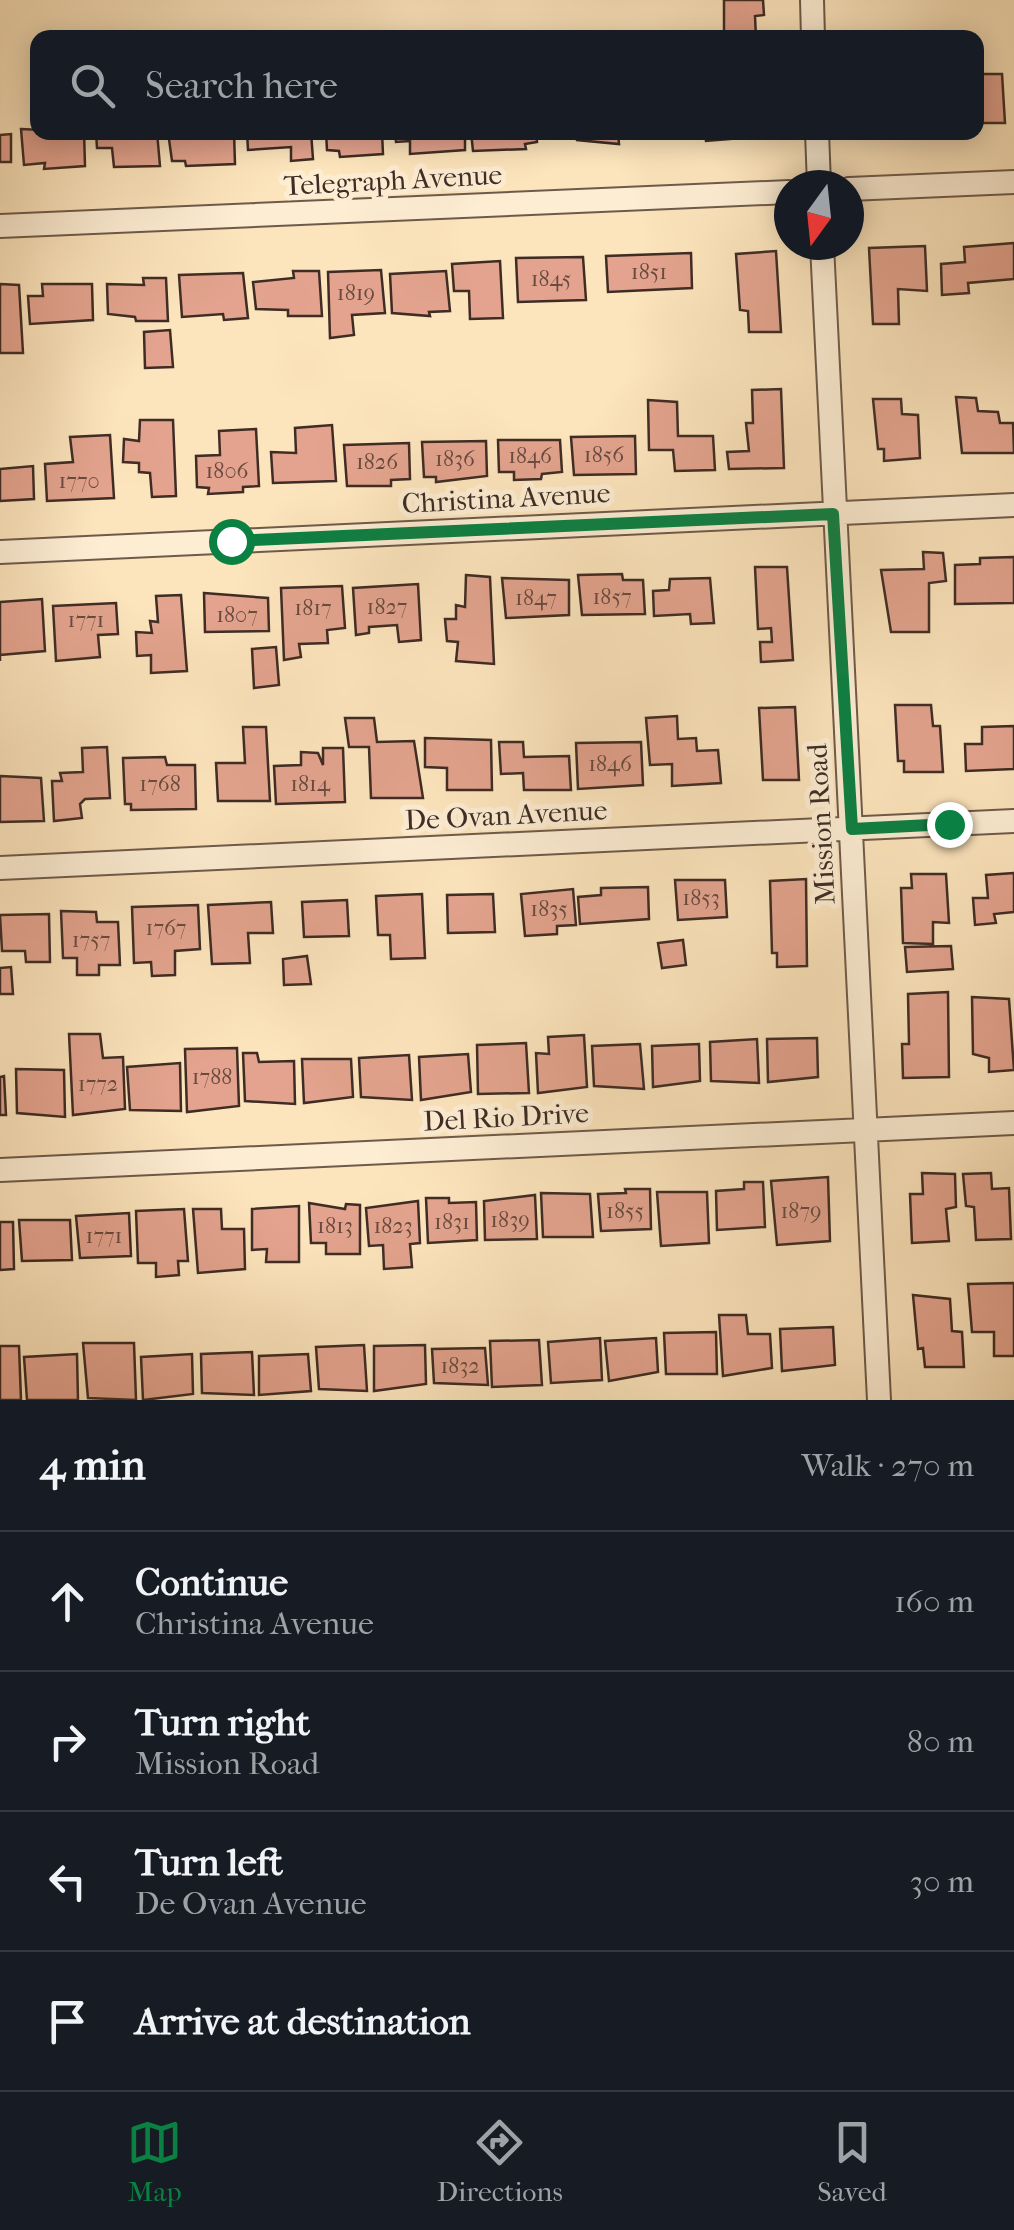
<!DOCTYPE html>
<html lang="en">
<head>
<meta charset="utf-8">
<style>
	body { margin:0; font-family:"IM FELL French Canon",serif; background:#242831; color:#f1f3f6 }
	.compass { position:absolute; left:774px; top:170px; width:90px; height:90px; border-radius:50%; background:#171b24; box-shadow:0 5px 25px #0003; rotate:195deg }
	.stop { position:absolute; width:30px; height:30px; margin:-22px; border:8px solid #0b8043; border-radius:50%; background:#fff }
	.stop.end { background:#0b8043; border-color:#fff; box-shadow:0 2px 10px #0008 }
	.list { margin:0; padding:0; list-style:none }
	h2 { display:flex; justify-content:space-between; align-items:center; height:130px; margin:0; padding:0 40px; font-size:42px }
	h2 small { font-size:32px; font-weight:400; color:#9ea1a6 }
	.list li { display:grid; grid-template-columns:65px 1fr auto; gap:30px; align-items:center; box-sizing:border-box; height:140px; padding:0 40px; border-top:2px solid #363941 }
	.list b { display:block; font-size:38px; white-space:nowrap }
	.list p { margin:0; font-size:32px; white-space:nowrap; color:#9ea1a6 }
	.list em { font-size:32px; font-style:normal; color:#9ea1a6 }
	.icon { flex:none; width:55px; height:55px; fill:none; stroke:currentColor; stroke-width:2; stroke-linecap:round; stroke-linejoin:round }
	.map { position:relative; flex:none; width:1014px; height:1400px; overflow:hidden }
	.search { position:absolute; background:#171b24; box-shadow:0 5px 25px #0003; left:30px; right:30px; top:30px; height:110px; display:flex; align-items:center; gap:25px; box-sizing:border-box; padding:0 35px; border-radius:20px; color:#9ea1a6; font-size:38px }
	.sheet { height:690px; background:#171b24 }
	nav { display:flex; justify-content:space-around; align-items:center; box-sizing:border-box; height:140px; border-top:2px solid #363941; background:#171b24; font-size:28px; color:#9ea1a6 }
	nav a { display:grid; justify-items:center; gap:5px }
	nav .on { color:#0b8043 }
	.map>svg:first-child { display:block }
</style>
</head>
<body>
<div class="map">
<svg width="1014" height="1400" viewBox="0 0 1014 1400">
	<rect width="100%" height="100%" fill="#fce4bc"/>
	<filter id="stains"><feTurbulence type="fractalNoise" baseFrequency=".002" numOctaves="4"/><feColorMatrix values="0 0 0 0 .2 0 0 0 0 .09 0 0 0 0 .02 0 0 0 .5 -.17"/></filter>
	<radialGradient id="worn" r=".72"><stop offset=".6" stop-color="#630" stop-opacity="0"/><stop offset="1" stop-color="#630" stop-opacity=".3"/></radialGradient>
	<path fill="#e3a38e" stroke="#3f2c24" stroke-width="2.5" d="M724,0H763L764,15L755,16L756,38H724Z
		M976,74H1002L1005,123H976Z
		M21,129L84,132L85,166L44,169L45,163L24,165Z
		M96,132H157L160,166L114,167L112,148H97Z
		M168,132H234L235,164L186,166L185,161H172Z
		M247,132H311L313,159L291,161V147L248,150Z
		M326,132H382L383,154L340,157L339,151L327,150Z
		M395,132H465V150L410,154V141L396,142Z
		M471,132H536L537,142L525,144L526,149L473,151Z
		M576,132H618L619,144L577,140Z
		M705,132H766V136L706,141Z
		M11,134V162H0V135Z
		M1014,243V279L968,283L969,293L942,295L941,264L965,262L964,247Z
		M925,246L927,291L898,289L899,324H873L869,248Z
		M776,251L781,332H749L748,311L740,310L736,254Z
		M691,253L692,288L608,292L606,256Z
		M583,257L586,300L518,302L516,258Z
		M500,261L503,318L470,319L469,291H454L452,264Z
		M381,270L385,313L352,315L354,335L330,338L328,272Z
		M293,271H319L322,316H288V310L256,309L253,282L294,278Z
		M446,271L450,311L429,312L430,316L392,313L390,274Z
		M243,273L248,318L224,320L223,314L182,317L179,275Z
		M143,278H166L168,321H136L135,317L108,314L107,284L144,285Z
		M0,284L19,285L23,353H0Z
		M42,284H92L93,320L30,324L28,296H43Z
		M170,330L173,367L145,368L144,332Z
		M781,389L784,468L729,469L727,452L749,451L746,423H753L752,390Z
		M956,397L976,398L978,411L998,412L1000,423H1013L1014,453H962Z
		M873,399H901L902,414L918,415L920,458L884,461V449H878Z
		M648,400L677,402L678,436H713L715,470L675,471L673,450H649Z
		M140,420H173L176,496L152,497L150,473L139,472V463L123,462L124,439L139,441Z
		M332,425L336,481L273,483L271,452L296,453L295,428Z
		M256,429L259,486L243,487V492L208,494L209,488L197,487L196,456L220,455L219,431Z
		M110,435L114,498L47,501L45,464L73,462L70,437Z
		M635,436L636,474L574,475L571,437Z
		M498,440H560L562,472L542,474L541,479L514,480V472H499Z
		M486,441L487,476L436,482V477H424L422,442Z
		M409,443L410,479L391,480V486H347L344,445Z
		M33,466L34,499L0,501V469Z
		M923,552L943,553L946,581L929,583V632H891L881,570L924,569Z
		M1014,557V603L955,604V565L980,564V558Z
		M755,567H787L793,660L761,662L760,642H772L771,628L758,629Z
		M622,574L623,580H643L645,614L582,615L578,575Z
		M466,575L490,577L494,664L456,661L458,642L447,641L445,619H456V605L465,607Z
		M502,578L569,580V615L506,618Z
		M710,578L714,623L691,624L690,614L654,616L653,591L669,590L670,579Z
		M418,584L421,640L399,642L397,625L369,627V633L356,635L353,588Z
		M342,586L345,628L327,630L328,643L299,644L301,657L284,660L281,588Z
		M204,593L268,598L269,631L205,632Z
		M181,595L187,671L151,673V655L137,656L136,632L152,633L150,621L158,622L156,596Z
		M42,599L45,651L0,655V661V602Z
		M116,603L118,634L98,635L100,657L56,661L53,606Z
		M276,647L279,685L254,688L252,649Z
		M895,705H931L933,726H940L943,772H904V761H898Z
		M795,707L799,780H763L759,708Z
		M677,716L678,739L696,738L697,751L718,750L721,783L672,786V764L650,765L646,718Z
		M345,718H374L377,742L414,741L423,798H371L369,747H349Z
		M1014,726V769L966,771L965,744H982V727Z
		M243,727H266L270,801H218L216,763H245Z
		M425,738L491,740L492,790H447V768L425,767Z
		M499,742H523L524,757L569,756L571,790H524L523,773L501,774Z
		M641,742L643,785L578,789L576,743Z
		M107,747L110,798L85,799L80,804L82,818L54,821L52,781H62L60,773L83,772L82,748Z
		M323,748H343L345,802L276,804L274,766L301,765V752L318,753L323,765Z
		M165,757L167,765H195L196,809L131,810V804H125L123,758Z
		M0,776L41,778L44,821L0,822Z
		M1014,873V912L994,914L996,923L975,925L973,898H988L986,875Z
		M911,874H946L949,923L933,922V944L903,943L901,888H912Z
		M806,879L807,966L777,967V953H772L770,881Z
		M675,880H725L727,917L678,920Z
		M648,887L649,919L580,924L578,897L601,895V888Z
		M573,889L576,925L557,926V934L525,936L521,894Z
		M422,894L425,958L391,959L390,935H378L376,896Z
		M493,894L495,932L448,933L447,895Z
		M347,900L349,936L304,937L302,902Z
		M271,902L273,933H248L250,963L212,964L208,905Z
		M198,905L200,949L175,951V975L152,976L151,962L134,963L132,907Z
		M61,911L96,912L97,922H118L120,965H99V975H77V958H63Z
		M49,914L50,962H26L25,951H2L0,915Z
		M683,940L686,965L662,968L658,943Z
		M951,946L953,969L907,972L905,947Z
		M307,956L311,984L284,985L283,959Z
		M11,967L13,994H0V968Z
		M948,992L949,1077L903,1078L902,1044H909L908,994Z
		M972,997L1009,999L1014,1070L989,1072V1058L973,1054Z
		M69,1034H100L103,1058L123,1057L125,1109L73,1115Z
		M584,1035L587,1087L538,1093L536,1053L549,1054L548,1037Z
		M817,1038L818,1077L768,1082L767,1039Z
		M757,1039L759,1083L711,1081L710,1042Z
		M526,1043L529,1093L478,1094L477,1045Z
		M640,1044L644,1089L594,1086L592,1046Z
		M699,1044L700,1081L653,1087L652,1046Z
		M237,1048L239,1106L187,1112L185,1049Z
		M243,1053H257L259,1062L294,1061L295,1104L245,1101Z
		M468,1054L471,1092L421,1100L419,1057Z
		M409,1055L412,1100L361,1097L359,1058Z
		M302,1059H351L353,1097L304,1103Z
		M180,1063L181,1111L130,1110L127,1067Z
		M16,1069L64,1070L65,1117L17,1113Z
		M4,1076L6,1115H0V1077Z
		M922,1173L955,1174L956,1207L946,1209L949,1241L912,1243L910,1194H923Z
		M991,1173L992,1189L1009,1188L1011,1239L976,1240L974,1207L966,1206L963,1174Z
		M828,1177L830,1241L777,1245L771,1181Z
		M744,1182H763L765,1227L717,1230L716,1191L744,1189Z
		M625,1189H650L651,1229L601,1231L598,1194L626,1193Z
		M657,1192H707L709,1243L661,1246Z
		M541,1193L590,1194L593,1237H543Z
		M535,1195L537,1239L485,1240L484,1201Z
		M426,1198H449V1203L476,1202L477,1240L428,1243Z
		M418,1201L420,1243L410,1244L412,1267L384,1269L383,1245L369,1246L366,1208Z
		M309,1203L345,1209L346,1204L360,1205V1254H326V1243H311Z
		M299,1206V1262H266L267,1249L252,1250V1209Z
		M184,1209L188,1261H178L179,1275L156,1277V1263H138L136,1211Z
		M193,1209H221L222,1229H244L245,1269L198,1273Z
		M129,1213L131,1256L80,1258L76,1216Z
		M19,1220H70L72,1260L22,1261Z
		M0,1222H13L14,1269L0,1270Z
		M1014,1283V1356H994V1332H972L968,1284Z
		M913,1295L950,1299L952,1331L962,1332L964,1367H925L923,1348L918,1349Z
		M719,1315H746L748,1334H770L772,1368L723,1376Z
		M833,1327L835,1365L782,1371L780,1329Z
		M716,1332L717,1374H666L664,1333Z
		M600,1338L602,1380L551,1383L548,1342Z
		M656,1338L658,1372L609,1381L605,1341Z
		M539,1340L542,1385L492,1387L490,1341Z
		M83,1343H134L136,1400L88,1398Z
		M364,1345L367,1391L319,1389L316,1347Z
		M425,1345L426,1384L374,1391V1346Z
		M0,1346H19L21,1400H0Z
		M485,1348L488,1385L434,1383L432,1349Z
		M252,1352L254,1395L202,1393L201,1354Z
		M77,1354L78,1400H27L24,1357Z
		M192,1354L193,1394L143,1400L141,1357Z
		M308,1354L311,1391L259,1395V1356Z"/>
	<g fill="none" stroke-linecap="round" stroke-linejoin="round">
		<defs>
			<path id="minor" d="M812,0L813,38
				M817,132L819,185
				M849,189L1014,182
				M0,226L789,192
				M822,245L879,1400
				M0,552L1014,505
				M0,868L1014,821
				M0,1170L1014,1123"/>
		</defs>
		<use href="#minor" stroke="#6e5a4a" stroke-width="26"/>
		<use href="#minor" stroke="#fdedd3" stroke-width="22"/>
	</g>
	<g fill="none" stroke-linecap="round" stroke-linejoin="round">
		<path stroke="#0b8043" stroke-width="12" d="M231,541L833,514L852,829L949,824"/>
	</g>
	<g text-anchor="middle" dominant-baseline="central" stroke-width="10" stroke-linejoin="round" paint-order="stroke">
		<g font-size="22" fill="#684a3e">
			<text x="649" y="272">1851</text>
			<text x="551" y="279">1845</text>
			<text x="356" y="293">1819</text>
			<text x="604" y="455">1856</text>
			<text x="530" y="456">1846</text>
			<text x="455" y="459">1836</text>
			<text x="377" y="462">1826</text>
			<text x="227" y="471">1806</text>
			<text x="79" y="481">1770</text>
			<text x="612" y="597">1857</text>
			<text x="536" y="598">1847</text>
			<text x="387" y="607">1827</text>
			<text x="313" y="608">1817</text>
			<text x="237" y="615">1807</text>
			<text x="86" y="620">1771</text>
			<text x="610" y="764">1846</text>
			<text x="160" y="784">1768</text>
			<text x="310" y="784">1814</text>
			<text x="701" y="898">1853</text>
			<text x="549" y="909">1835</text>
			<text x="166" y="928">1767</text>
			<text x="91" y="940">1757</text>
			<text x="212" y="1077">1788</text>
			<text x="98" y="1084">1772</text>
			<text x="625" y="1211">1855</text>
			<text x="801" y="1211">1879</text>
			<text x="510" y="1220">1839</text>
			<text x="452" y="1222">1831</text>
			<text x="335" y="1226">1813</text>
			<text x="393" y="1226">1823</text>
			<text x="104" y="1236">1771</text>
			<text x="460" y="1366">1832</text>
		</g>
		<g font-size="28" fill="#3f2c24" stroke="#fdedd3">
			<text transform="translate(393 180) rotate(-3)">Telegraph Avenue</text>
			<text transform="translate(506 498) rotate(-3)">Christina Avenue</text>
			<text transform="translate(506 815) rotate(-3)">De Ovan Avenue</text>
			<text transform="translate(821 824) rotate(-93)">Mission Road</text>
			<text transform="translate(506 1117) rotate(-3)">Del Rio Drive</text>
		</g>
	</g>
	<rect width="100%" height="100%" filter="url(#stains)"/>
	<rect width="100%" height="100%" fill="url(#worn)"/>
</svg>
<svg class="compass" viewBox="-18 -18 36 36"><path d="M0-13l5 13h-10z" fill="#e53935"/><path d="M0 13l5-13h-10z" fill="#9ea1a6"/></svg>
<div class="stop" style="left:231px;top:541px"></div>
<div class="stop end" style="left:949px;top:824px"></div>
<div class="search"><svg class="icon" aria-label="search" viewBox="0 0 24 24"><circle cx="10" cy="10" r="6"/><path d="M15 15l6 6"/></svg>Search here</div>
</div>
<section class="sheet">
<h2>4 min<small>Walk · 270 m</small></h2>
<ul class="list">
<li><svg class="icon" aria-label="ahead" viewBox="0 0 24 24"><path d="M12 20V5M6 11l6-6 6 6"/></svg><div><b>Continue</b><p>Christina Avenue</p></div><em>160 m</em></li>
<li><svg class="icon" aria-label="right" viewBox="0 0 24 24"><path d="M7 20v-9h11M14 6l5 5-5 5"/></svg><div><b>Turn right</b><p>Mission Road</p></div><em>80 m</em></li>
<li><svg class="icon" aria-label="left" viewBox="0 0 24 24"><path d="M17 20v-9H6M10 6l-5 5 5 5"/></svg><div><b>Turn left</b><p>De Ovan Avenue</p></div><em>30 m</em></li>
<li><svg class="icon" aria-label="arrive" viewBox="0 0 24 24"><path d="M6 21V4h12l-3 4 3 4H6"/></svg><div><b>Arrive at destination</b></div></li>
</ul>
</section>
<nav>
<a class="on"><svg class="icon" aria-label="map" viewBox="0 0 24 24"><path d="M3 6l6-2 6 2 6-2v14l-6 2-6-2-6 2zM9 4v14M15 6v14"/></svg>Map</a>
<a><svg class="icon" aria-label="directions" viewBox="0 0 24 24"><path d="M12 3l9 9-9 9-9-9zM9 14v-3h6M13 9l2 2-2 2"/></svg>Directions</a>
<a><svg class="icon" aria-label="saved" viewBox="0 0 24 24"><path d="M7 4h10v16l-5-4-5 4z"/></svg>Saved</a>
</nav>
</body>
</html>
